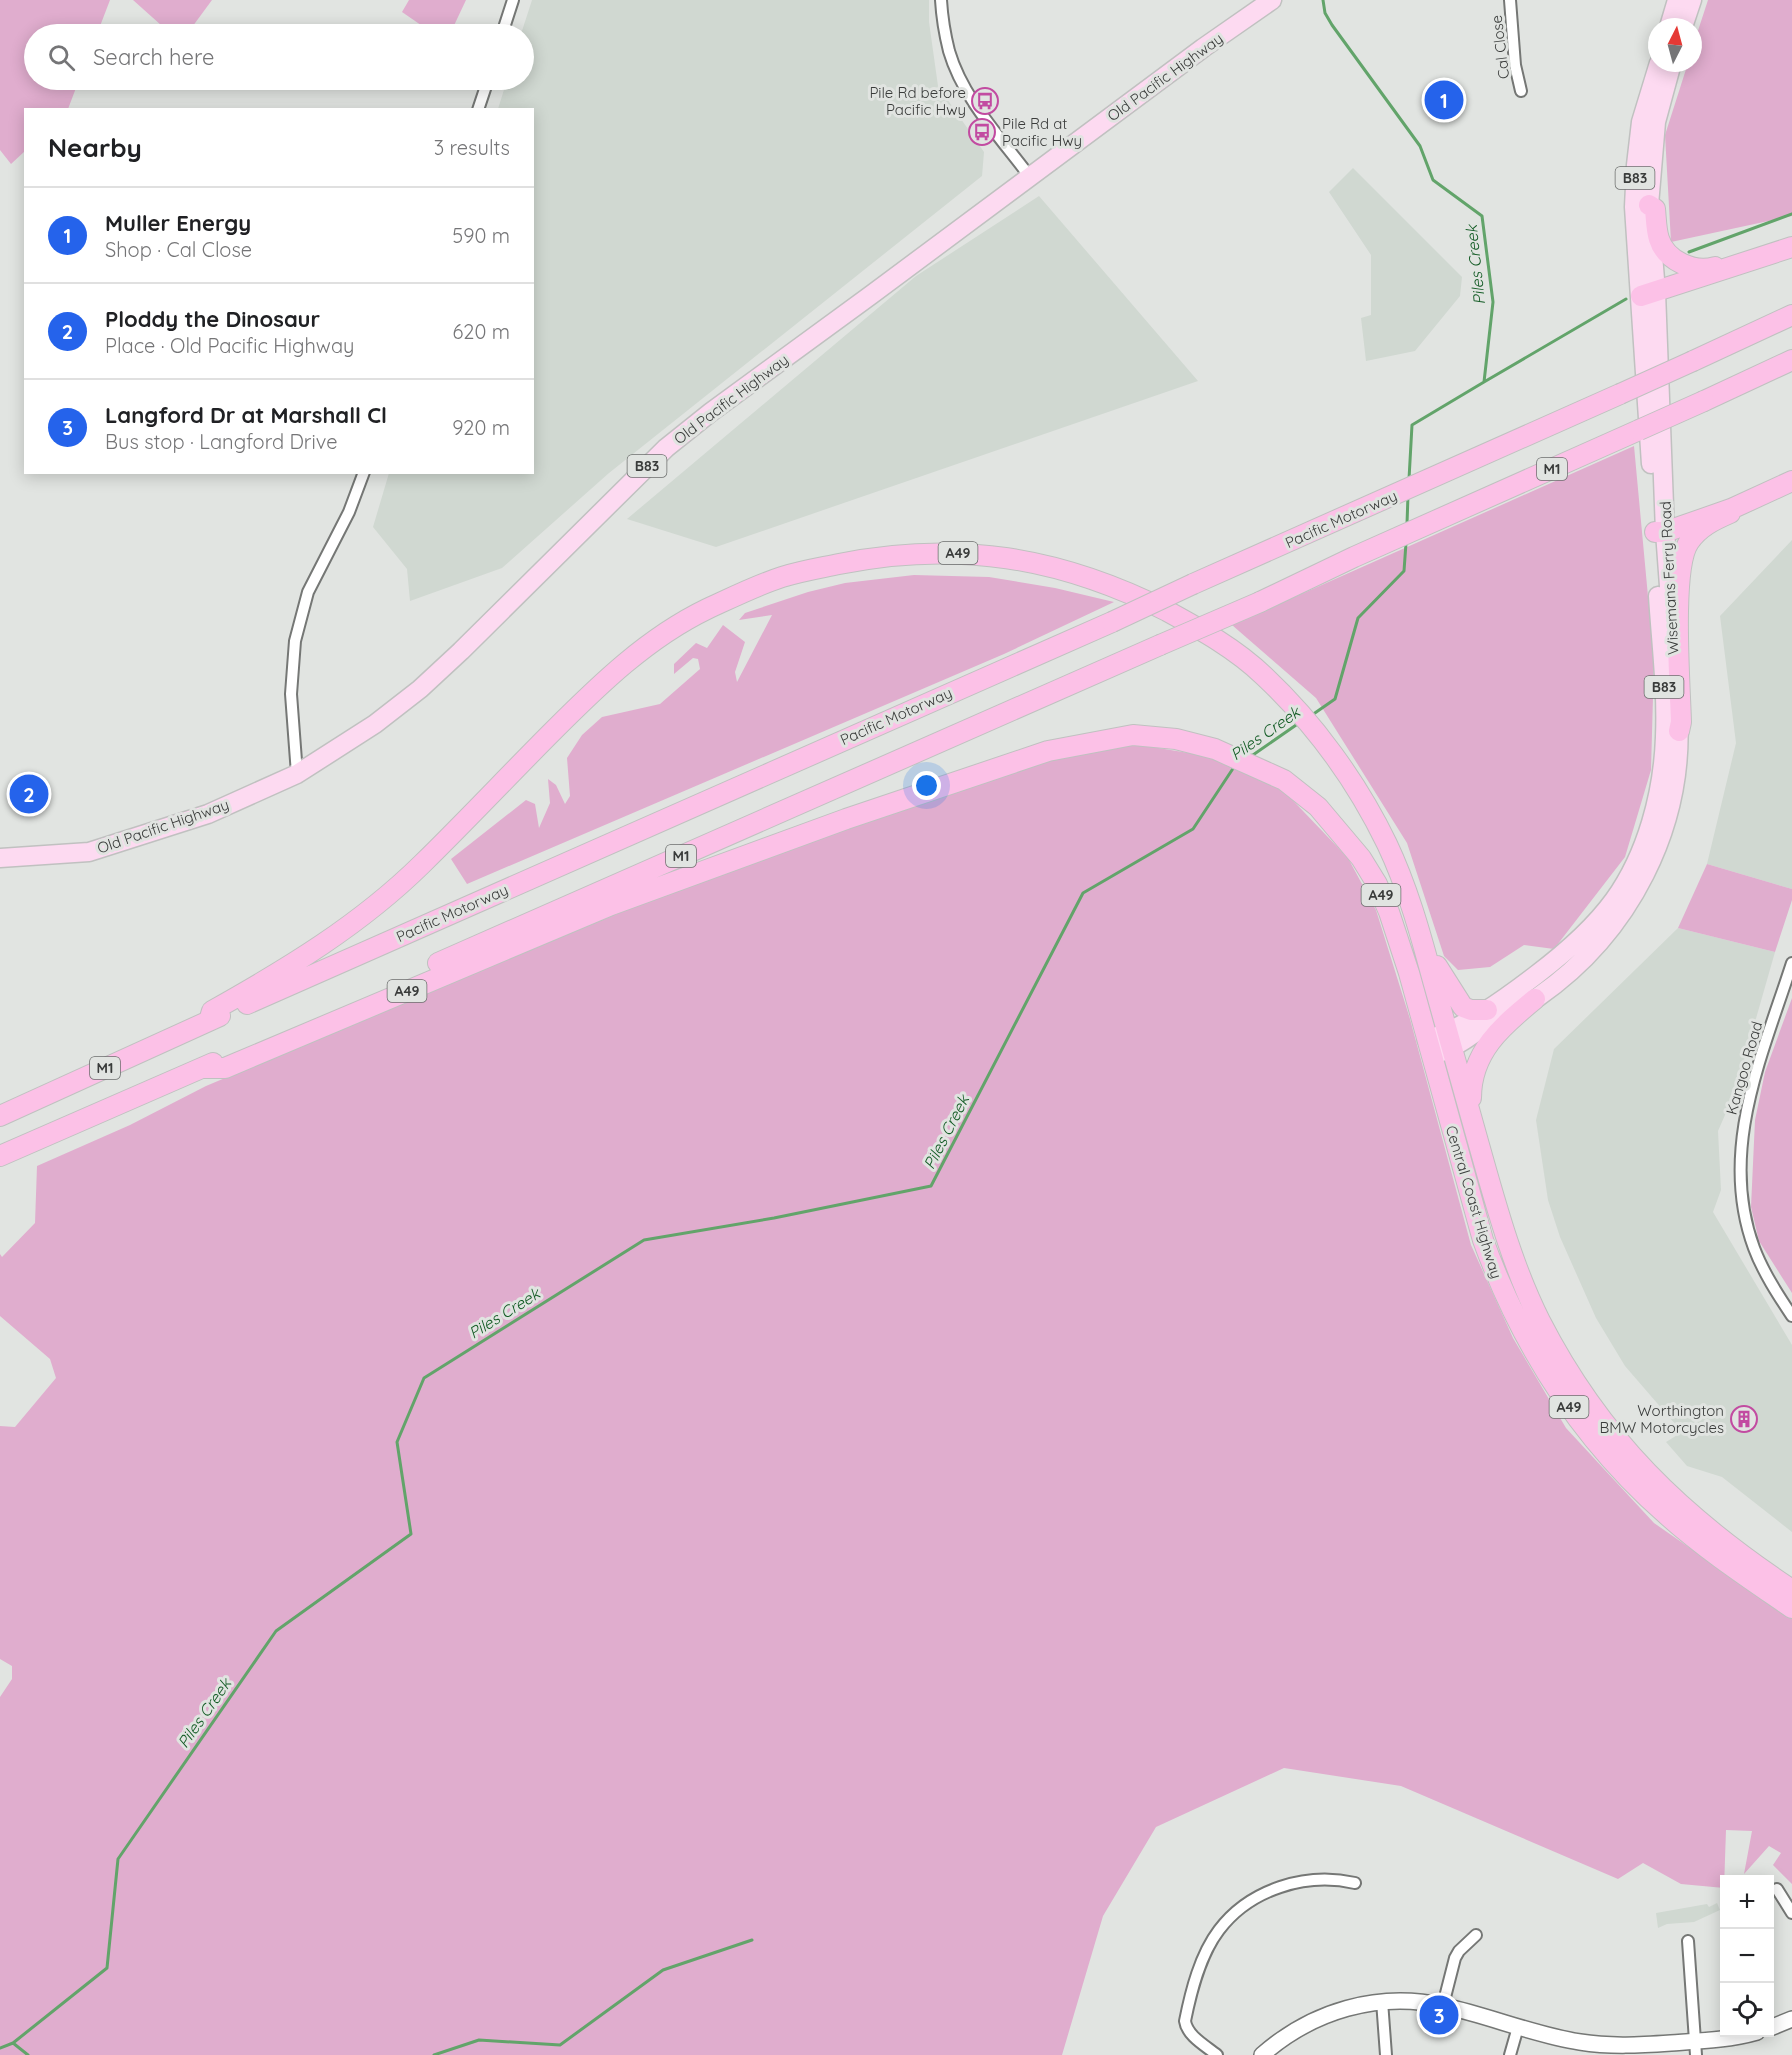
<!DOCTYPE html>
<html lang="en">
<head>
<meta charset="utf-8">
<style>
	body { margin:0; font-family:Quicksand,sans-serif; background:#f2f2f2; color:#202124 }
	.controls { position:absolute; right:18px; bottom:18px; display:grid; overflow:hidden; border-radius:0px; box-shadow:0 3px 15px #0003 }
	.controls button { width:54px; height:54px; display:grid; place-items:center; padding:0; border:0; border-bottom:2px solid #e0e0e0; background:#fff; color:#202124; font:30px sans-serif }
	.compass { position:absolute; left:1648px; top:18px; width:54px; height:54px; border-radius:50%; background:#fff; box-shadow:0 3px 15px #0003; rotate:6deg }
	.you { position:absolute; left:927px; top:786px; width:21px; height:21px; margin:-15px; border:4px solid #fff; border-radius:50%; background:#1a73e8; box-shadow:0 0 0 9px #1a73e833 }
	.badge { display:grid; place-items:center; width:39px; height:39px; border-radius:50%; background:#2563eb; color:#fff; font-size:20px; font-weight:700 }
	.pin { position:absolute; translate:-50% -50%; border:3px solid #fff; box-shadow:0 2px 6px #0006 }
	.list { margin:0; padding:0; list-style:none }
	h2 { display:flex; justify-content:space-between; align-items:center; height:78px; margin:0; padding:0 24px; font-size:26px }
	h2 small { font-size:20px; font-weight:400; color:#757577 }
	.list li { display:grid; grid-template-columns:39px 1fr auto; gap:18px; align-items:center; box-sizing:border-box; height:96px; padding:0 24px; border-top:2px solid #e0e0e0 }
	.list b { display:block; font-size:22px; white-space:nowrap }
	.list p { margin:0; font-size:20px; white-space:nowrap; color:#757577 }
	.list em { font-size:20px; font-style:normal; color:#757577 }
	.icon { flex:none; width:33px; height:33px; fill:none; stroke:currentColor; stroke-width:2; stroke-linecap:round; stroke-linejoin:round }
	.map { position:relative; flex:none; width:1792px; height:2055px; overflow:hidden }
	.search { position:absolute; background:#fff; box-shadow:0 3px 15px #0003; left:24px; top:24px; width:510px; height:66px; display:flex; align-items:center; gap:15px; box-sizing:border-box; padding:0 21px; border-radius:33px; color:#757577; font-size:22px }
	.panel { position:absolute; background:#fff; box-shadow:0 3px 15px #0003; left:24px; top:108px; width:510px; height:366px; border-radius:0px }
	.map>svg:first-child { display:block }
</style>
</head>
<body>
<div class="map">
<svg width="1792" height="2055" viewBox="0 0 1792 2055">
	<rect width="100%" height="100%" fill="#e1e4e1"/>
	<path fill="#d0d8d1" d="M532,0H929V22L938,86L984,152L982,176L609,473L502,568L410,601L407,569L373,527L389,473L532,472V110L498,109L507,80H524V34H521Z
		M1353,168L1462,277L1460,296L1415,351L1366,361L1361,318L1371,315V255L1329,192Z
		M1039,196L1198,381L716,547L627,519L916,276Z
		M1792,540V889L1707,864L1736,743L1720,616Z
		M1678,928L1775,952L1735,1092L1718,1131L1721,1190L1713,1212L1792,1345V1532L1722,1477L1687,1466L1666,1442L1682,1432L1625,1366L1596,1318L1560,1237L1548,1200L1536,1120L1554,1049Z
		M1717,1903L1720,1910L1694,1922L1667,1924L1658,1928L1656,1913L1707,1904L1709,1907Z"/>
	<path fill="#e0adce" d="M0,0H110L97,34H34V80H79L68,109L26,110L25,151L11,164L0,150Z
		M133,0H212L187,34H171Z
		M409,0H466L450,34H434L402,12Z
		M1708,0H1792V216L1671,242L1665,135L1688,63H1693V46Z
		M1634,446L1654,661L1651,770L1625,857L1554,949L1524,945L1490,967L1458,970L1444,956L1407,843L1316,698L1232,625Z
		M914,575L989,577L1055,588L1114,602L1004,654L467,884L451,859L526,800L535,804L539,828L550,803L548,779L556,785L565,804L570,796L567,758L582,735L602,717L660,704L700,669L698,659L693,658L674,674V664L696,643L707,648L723,625L745,642L735,672L737,682L772,615L739,620L745,613L808,592L845,583Z
		M1134,744L1213,757L1281,788L1348,858L1376,910L1410,1019L1471,1245L1513,1338L1566,1428L1654,1523L1792,1619V1884L1773,1865L1781,1853L1769,1846L1744,1874L1752,1831L1726,1830L1724,1888L1681,1884L1643,1863L1618,1879L1401,1786L1284,1768L1156,1827L1103,1916L1062,2055H0V1697L12,1679V1666L0,1659V1426L15,1427L56,1378L50,1359L0,1316V1254L2,1257L35,1223L37,1166L130,1125L206,1086L703,878L1047,758Z
		M1707,864L1792,889V900L1775,952L1678,928Z
		M1792,998V1293L1759,1241L1751,1207L1755,1120L1765,1072Z"/>
	<g fill="none" stroke-linecap="round" stroke-linejoin="round">
		<path stroke="#62a46a" stroke-width="3" d="M1323,0L1325,13L1332,25L1420,146L1433,180L1482,216L1493,302L1484,382L1412,425L1409,479
			M1689,252L1792,214
			M1484,382L1626,299
			M1407,524L1408,495
			M1312,715L1335,699L1358,618L1404,571L1406,543
			M1250,757L1299,723
			M13,2043L28,2055
			M0,2048L13,2043L107,1968L118,1859L276,1631L411,1534L397,1442L424,1378L644,1240L774,1218L931,1186L1083,893L1193,829L1234,767
			M434,2055L479,2040L560,2045L663,1970L752,1940"/>
		<defs>
			<path id="street" d="M941,0C942,17 945,35 949,51C963,99 1001,138 1030,177
				M1510,0L1515,65L1521,91
				M502,34L513,0
				M478,110L488,80
				M297,774L291,694L295,641L308,592L349,512L364,472
				M1792,963C1762,1056 1718,1151 1754,1248C1763,1272 1778,1295 1792,1316
				M1777,1889L1792,1913
				M1688,1941L1696,2055
				M1382,2001L1386,2055
				M1443,2005L1455,1958L1459,1951L1476,1935
				M1217,2055C1206,2046 1187,2036 1185,2021C1191,1991 1200,1955 1219,1930C1250,1889 1306,1872 1355,1883
				M1510,2055L1518,2027"/>
			<path id="secondary" d="M1770,2028L1792,2019
				M1262,2055C1312,2011 1378,1991 1444,2006C1490,2016 1534,2035 1580,2042C1611,2047 1641,2045 1671,2043C1700,2041 1729,2040 1757,2032"/>
			<path id="primary" d="M1669,27L1677,0
				M1683,27L1692,0
				M1651,464L1634,207L1636,165L1641,122L1659,63
				M1671,613L1665,532L1656,292L1649,205L1656,122L1672,63
				M0,858L89,852L208,814L297,774L375,724L420,689L461,651L666,448L711,412L871,295L1203,48L1272,0
				M1427,1040C1467,1026 1502,1001 1536,975C1565,953 1593,929 1614,900C1647,854 1663,793 1665,737C1667,690 1661,643 1658,596
				M1439,1053C1468,1043 1486,1021 1512,1007C1520,1003 1530,1002 1538,997C1629,934 1685,827 1678,715"/>
			<path id="highway" d="M1649,205L1655,209C1656,219 1656,230 1659,239C1666,261 1694,273 1715,267
				M1641,296L1792,247
				M1693,361L1792,315
				M1704,401L1792,360
				M1655,532H1665L1731,509L1792,481
				M1193,584L1620,394
				M1260,602L1354,557L1639,430
				M1679,731L1681,722C1680,685 1671,568 1689,542C1699,527 1714,520 1730,513L1731,509
				M438,963L1160,645
				M1437,966L1463,1007L1471,1010H1487
				M247,1004L1112,622
				M209,1021L212,1011C287,969 360,925 422,864C466,821 509,775 553,731C599,685 647,638 707,609C731,598 757,585 782,577C801,571 820,568 839,564C957,540 1060,557 1167,611C1200,629 1236,649 1264,676C1314,723 1357,782 1387,844C1407,886 1420,932 1432,977C1448,1033 1463,1089 1479,1145C1496,1205 1512,1265 1540,1321C1601,1440 1682,1517 1792,1590
				M202,1068H225L611,905L846,819L1048,751L1133,735L1176,739L1215,749L1284,780L1318,807L1361,858L1377,884L1389,912L1409,973L1483,1240C1522,1347 1582,1441 1668,1516C1706,1550 1750,1579 1792,1608
				M1471,1098C1471,1052 1502,1026 1535,999
				M0,1116L220,1016
				M0,1156L213,1063"/>
		</defs>
		<use href="#street" stroke="#757775" stroke-width="14"/>
		<use href="#secondary" stroke="#757775" stroke-width="18"/>
		<use href="#primary" stroke="#c0c1c0" stroke-width="21"/>
		<use href="#highway" stroke="#c0c1c0" stroke-width="22"/>
		<use href="#street" stroke="#fff" stroke-width="10"/>
		<use href="#secondary" stroke="#fff" stroke-width="15"/>
		<use href="#primary" stroke="#fddaf1" stroke-width="18"/>
		<use href="#highway" stroke="#fcc1e7" stroke-width="20"/>
		<defs>
			<path id="highway-bridge" d="M1620,394L1693,361
				M1639,430L1704,401
				M1112,622L1193,584
				M1160,645L1260,602"/>
		</defs>
		<use href="#highway-bridge" stroke="#c0c1c0" stroke-width="22" stroke-linecap="butt"/>
		<use href="#highway-bridge" stroke="#fcc1e7" stroke-width="20"/>
	</g>
	<defs>
		<symbol id="bus-ring" viewBox="-11 -11 22 22"><circle r="9.5" fill="#e1e4e1" stroke="#c24ba1" stroke-width="1.5"/><path d="M-5-6H5V4H4V6H2V4H-2V6H-4V4H-5ZM-3.5-4V0h7V-4ZM-3.5 1.2v1.5H-2V1.2ZM2 1.2v1.5H3.5V1.2Z" fill="#c24ba1"/></symbol>
		<symbol id="building-ring" viewBox="-11 -11 22 22"><circle r="9.5" fill="#e1e4e1" stroke="#c24ba1" stroke-width="1.5"/><path d="M-4-6H4V6H1V3H-1V6H-4ZM-2.5-4.3h1.7v1.8h-1.7ZM.8-4.3h1.7v1.8H.8ZM-2.5-1h1.7V.8h-1.7ZM.8-1h1.7V.8H.8Z" fill="#c24ba1"/></symbol>
	</defs>
	<g fill-rule="evenodd">
		<use href="#bus-ring" x="970" y="86" width="30" height="30"/>
		<use href="#bus-ring" x="967" y="117" width="30" height="30"/>
		<use href="#building-ring" x="1729" y="1404" width="30" height="30"/>
	</g>
	<g text-anchor="middle" dominant-baseline="central" stroke-width="6" stroke-linejoin="round" paint-order="stroke">
		<g fill="#e1e4e1" stroke="#6c6e6d" stroke-width="1.5">
			<rect x="1615.5" y="167" width="39" height="22" rx="4.5"/>
			<rect x="627.5" y="455" width="39" height="22" rx="4.5"/>
			<rect x="1537" y="458" width="30" height="22" rx="4.5"/>
			<rect x="938.5" y="542" width="39" height="22" rx="4.5"/>
			<rect x="1644.5" y="676" width="39" height="22" rx="4.5"/>
			<rect x="666" y="845" width="30" height="22" rx="4.5"/>
			<rect x="1361.5" y="884" width="39" height="22" rx="4.5"/>
			<rect x="387.5" y="980" width="39" height="22" rx="4.5"/>
			<rect x="90" y="1057" width="30" height="22" rx="4.5"/>
			<rect x="1549.5" y="1396" width="39" height="22" rx="4.5"/>
		</g>
		<g font-size="14" font-weight="bold" fill="#3a3c3b">
			<text x="1635" y="178">B83</text>
			<text x="647" y="466">B83</text>
			<text x="1552" y="469">M1</text>
			<text x="958" y="553">A49</text>
			<text x="1664" y="687">B83</text>
			<text x="681" y="856">M1</text>
			<text x="1381" y="895">A49</text>
			<text x="407" y="991">A49</text>
			<text x="105" y="1068">M1</text>
			<text x="1569" y="1407">A49</text>
		</g>
		<g font-size="15" fill="#3a3c3b" stroke="#e1e4e1">
			<text transform="translate(1500 47) rotate(-97)">Cal Close</text>
			<text transform="translate(1165 77) rotate(-36)">Old Pacific Highway</text>
			<text transform="translate(731 399) rotate(-37)">Old Pacific Highway</text>
			<text transform="translate(1341 519) rotate(-24)">Pacific Motorway</text>
			<text transform="translate(1669 578) rotate(-93)">Wisemans Ferry Road</text>
			<text transform="translate(896 716) rotate(-24)">Pacific Motorway</text>
			<text transform="translate(163 826) rotate(-19)">Old Pacific Highway</text>
			<text transform="translate(452 913) rotate(-24)">Pacific Motorway</text>
			<text transform="translate(1744 1068) rotate(-74)">Kangoo Road</text>
			<text transform="translate(1474 1202) rotate(73)">Central Coast Highway</text>
		</g>
		<g font-size="15" fill="#3a3c3b" stroke="#e1e4e1" text-anchor="end">
			<text x="966" y="92">Pile Rd before<tspan x="966" dy="17">Pacific Hwy</tspan></text>
			<text x="1002" y="123" text-anchor="start">Pile Rd at<tspan x="1002" dy="17">Pacific Hwy</tspan></text>
			<text x="1724" y="1410">Worthington<tspan x="1724" dy="17">BMW Motorcycles</tspan></text>
		</g>
		<g font-size="16" font-style="italic" fill="#125b24" stroke="#e1e4e1">
			<text transform="translate(1475 265) rotate(-96)">Piles Creek</text>
			<text transform="translate(1265 733) rotate(-35)">Piles Creek</text>
			<text transform="translate(946 1132) rotate(-63)">Piles Creek</text>
			<text transform="translate(504 1313) rotate(-32)">Piles Creek</text>
			<text transform="translate(204 1713) rotate(-55)">Piles Creek</text>
		</g>
	</g>
</svg>
<div class="controls">
<button>+</button>
<button>−</button>
<button><svg class="icon" aria-label="locate" viewBox="0 0 24 24"><circle cx="12" cy="12" r="6"/><path d="M12 2v4M12 18v4M2 12h4M18 12h4"/></svg></button>
</div>
<svg class="compass" viewBox="-18 -18 36 36"><path d="M0-13l5 13h-10z" fill="#e53935"/><path d="M0 13l5-13h-10z" fill="#757577"/></svg>
<div class="you"></div>
<div class="pin badge" style="left:1444px;top:100px">1</div>
<div class="pin badge" style="left:29px;top:794px">2</div>
<div class="pin badge" style="left:1439px;top:2015px">3</div>
<div class="search"><svg class="icon" aria-label="search" viewBox="0 0 24 24"><circle cx="10" cy="10" r="6"/><path d="M15 15l6 6"/></svg>Search here</div>
<section class="panel">
<h2>Nearby<small>3 results</small></h2>
<ul class="list">
<li><span class="badge">1</span><div><b>Muller Energy</b><p>Shop · Cal Close</p></div><em>590 m</em></li>
<li><span class="badge">2</span><div><b>Ploddy the Dinosaur</b><p>Place · Old Pacific Highway</p></div><em>620 m</em></li>
<li><span class="badge">3</span><div><b>Langford Dr at Marshall Cl</b><p>Bus stop · Langford Drive</p></div><em>920 m</em></li>
</ul>
</section>
</div>
</body>
</html>
